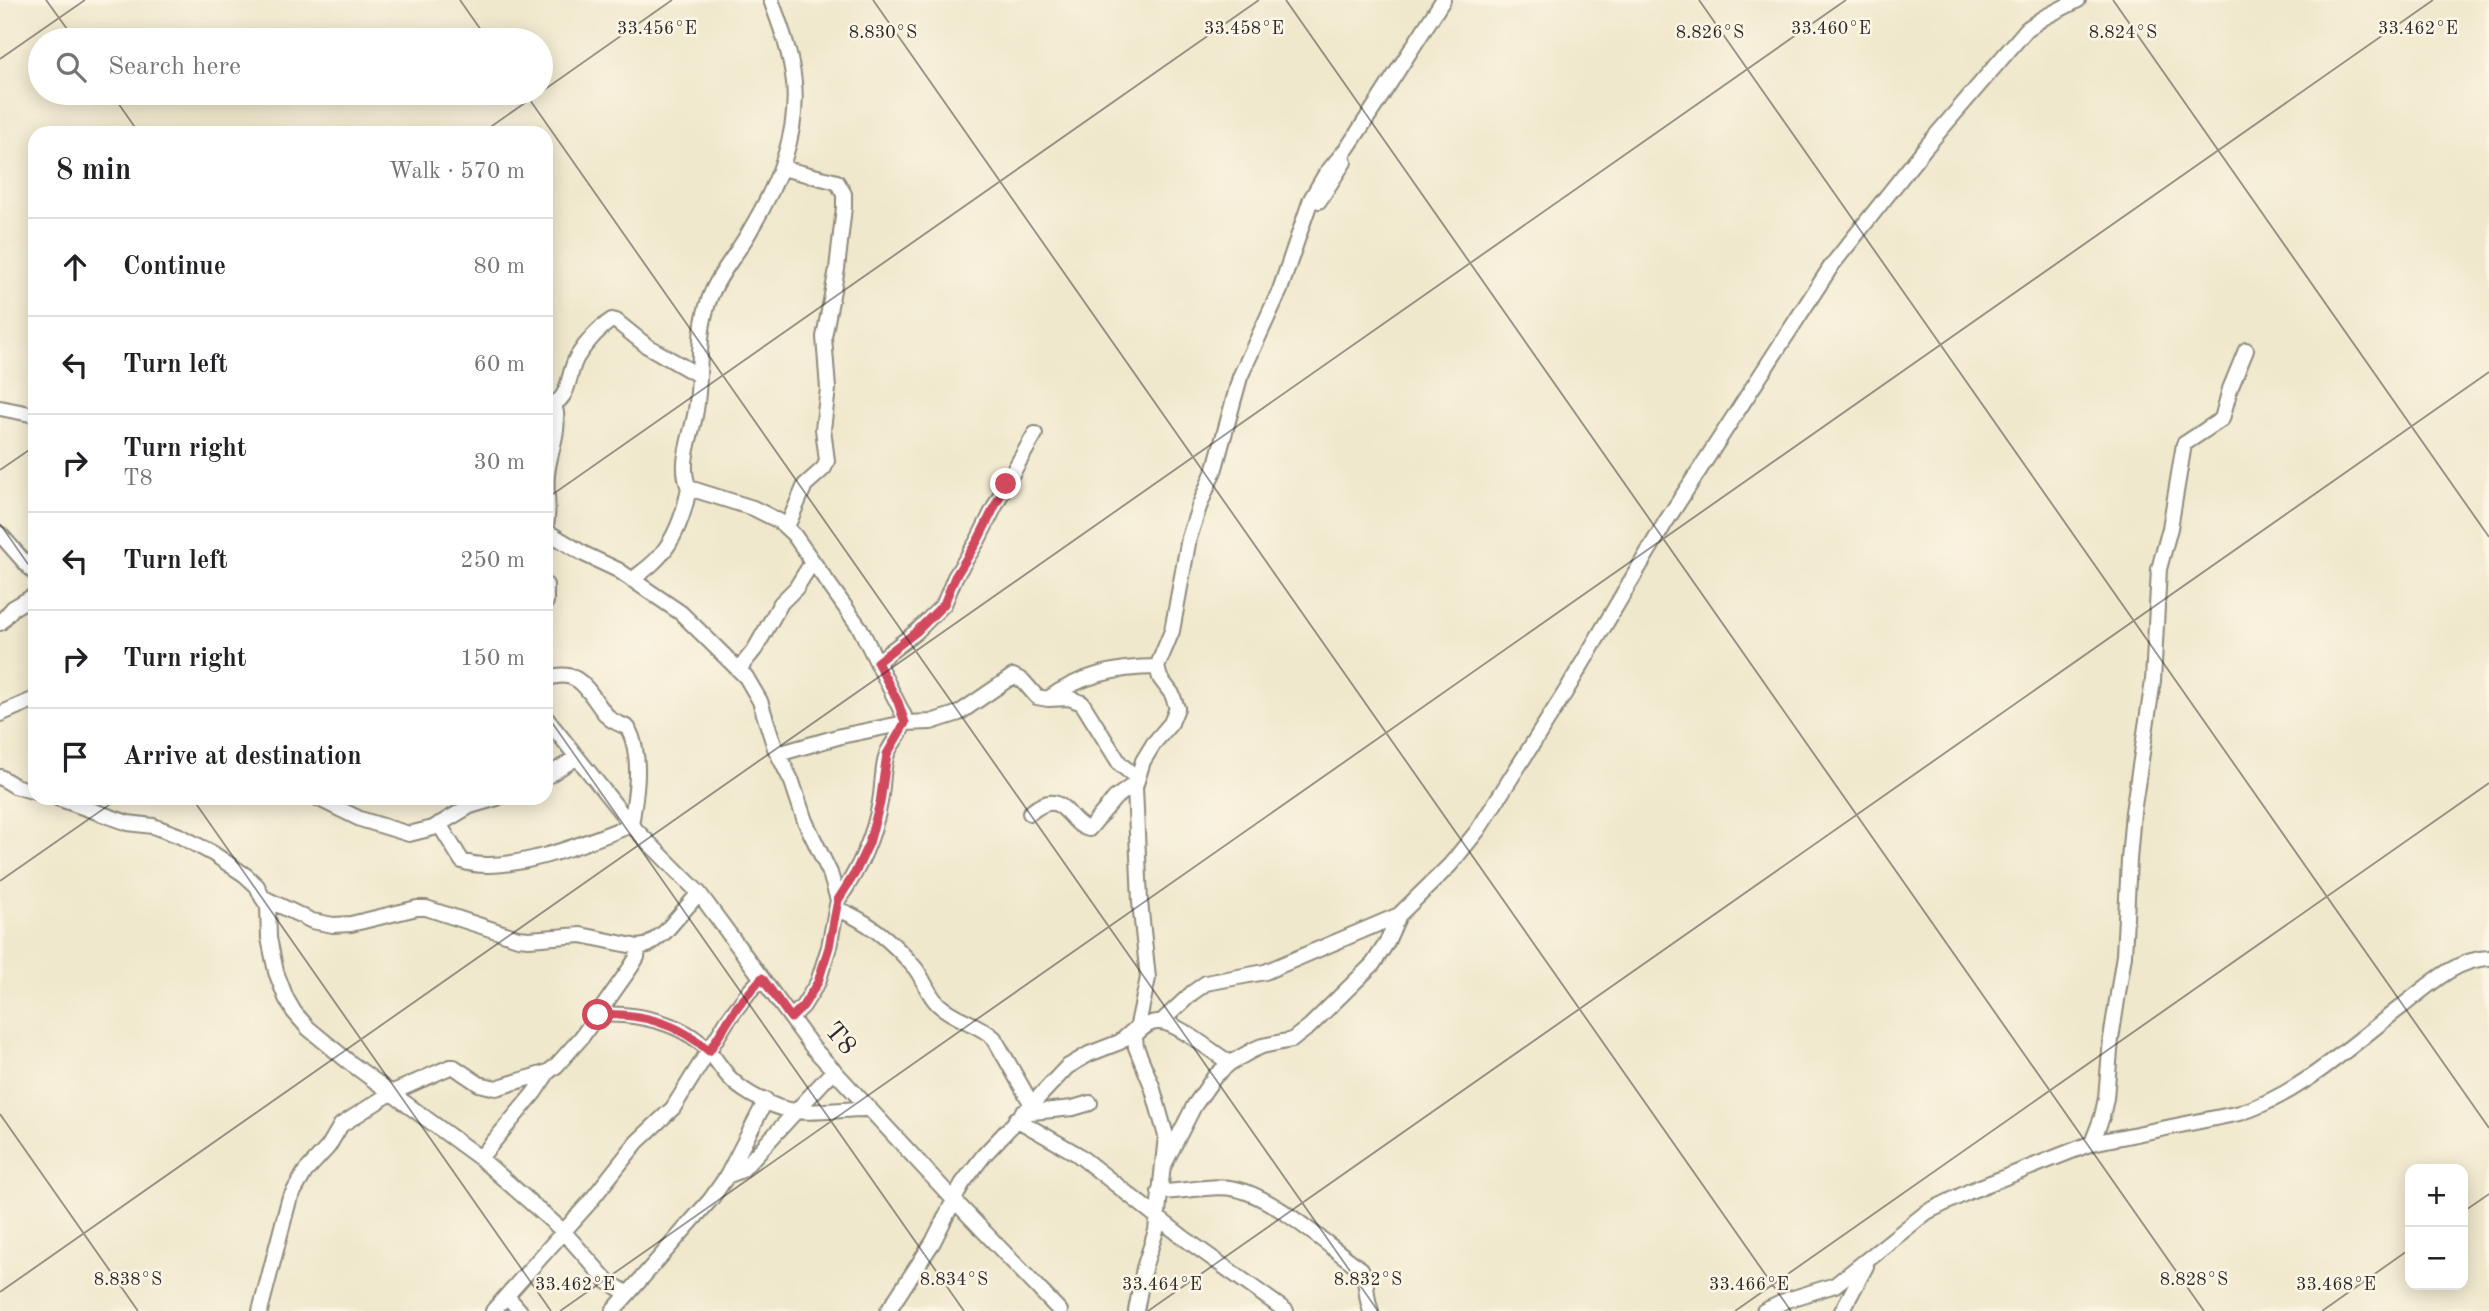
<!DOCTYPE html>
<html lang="en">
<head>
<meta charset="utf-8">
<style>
	body { margin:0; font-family:"Old Standard TT",serif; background:#f2f2f2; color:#202124 }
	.controls { position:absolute; right:21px; bottom:21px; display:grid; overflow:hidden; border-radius:14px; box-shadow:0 4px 18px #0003 }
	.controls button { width:63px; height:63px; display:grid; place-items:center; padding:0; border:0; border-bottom:2px solid #e0e0e0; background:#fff; color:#202124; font:35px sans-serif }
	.stop { position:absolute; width:21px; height:21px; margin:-16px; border:5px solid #d1495b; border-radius:50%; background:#fff }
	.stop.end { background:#d1495b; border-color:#fff; box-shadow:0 2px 7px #0008 }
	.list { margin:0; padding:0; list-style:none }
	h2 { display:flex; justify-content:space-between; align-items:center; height:91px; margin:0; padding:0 28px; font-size:30px }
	h2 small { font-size:23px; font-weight:400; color:#757577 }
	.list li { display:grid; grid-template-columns:46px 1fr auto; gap:21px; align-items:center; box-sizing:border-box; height:98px; padding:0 28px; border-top:2px solid #e0e0e0 }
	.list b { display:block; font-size:26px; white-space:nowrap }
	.list p { margin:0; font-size:23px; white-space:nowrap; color:#757577 }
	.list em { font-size:23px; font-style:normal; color:#757577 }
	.icon { flex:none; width:38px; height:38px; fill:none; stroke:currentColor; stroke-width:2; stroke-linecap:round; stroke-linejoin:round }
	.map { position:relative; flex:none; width:2489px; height:1311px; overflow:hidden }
	.search { position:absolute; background:#fff; box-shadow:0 4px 18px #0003; left:28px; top:28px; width:525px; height:77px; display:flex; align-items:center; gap:18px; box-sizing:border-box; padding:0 24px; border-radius:38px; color:#757577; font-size:26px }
	.panel { position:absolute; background:#fff; box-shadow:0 4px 18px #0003; left:28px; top:126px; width:525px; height:679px; border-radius:21px }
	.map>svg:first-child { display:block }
</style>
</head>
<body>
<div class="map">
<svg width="2489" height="1311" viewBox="0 0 2489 1311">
	<rect width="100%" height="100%" fill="#fcf5e5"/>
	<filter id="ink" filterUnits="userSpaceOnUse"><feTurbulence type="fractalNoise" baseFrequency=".0143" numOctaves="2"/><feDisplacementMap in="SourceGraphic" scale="14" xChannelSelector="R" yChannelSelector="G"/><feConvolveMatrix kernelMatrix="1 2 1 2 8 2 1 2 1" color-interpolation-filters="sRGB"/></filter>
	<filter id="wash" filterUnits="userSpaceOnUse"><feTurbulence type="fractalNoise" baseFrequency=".00686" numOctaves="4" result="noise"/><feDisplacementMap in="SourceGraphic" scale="28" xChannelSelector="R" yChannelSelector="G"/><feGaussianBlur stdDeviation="1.57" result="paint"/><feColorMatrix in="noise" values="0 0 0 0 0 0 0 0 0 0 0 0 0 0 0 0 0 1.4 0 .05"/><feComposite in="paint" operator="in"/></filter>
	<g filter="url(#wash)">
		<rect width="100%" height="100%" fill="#f0e8cc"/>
	</g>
	<g filter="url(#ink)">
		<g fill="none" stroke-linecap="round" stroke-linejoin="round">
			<defs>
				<path id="minor" d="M771,0C781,27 791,54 794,82C799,134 778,183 752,227C739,252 718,274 709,300C696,336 702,374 696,410C692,436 678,463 689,488L753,508L779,521L794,535L860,628L904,716C906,730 892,741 887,754C882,769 883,786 880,802C874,837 858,871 838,900
					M782,168L837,182L844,194V207L837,269L824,337L828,389L823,429L827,461L824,468L805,485L787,527
					M1319,201L1344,162
					M546,405C571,404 567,373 577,357C585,344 599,328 612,320L616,321L647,346L698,375
					M0,408L35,415
					M546,525C550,507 545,492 547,475C549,450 562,430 554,404
					M546,531L584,554L618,570L681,613L746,677L760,701L775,748L792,782L805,821L830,873L838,900L829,947L818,982L803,1006L791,1018
					M0,534L35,574
					M632,580C639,574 647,569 654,562C674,543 684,515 689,488
					M546,585V602
					M0,623L13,608L35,595
					M877,662L916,632L944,604L955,577L978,540L1006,484L1035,434
					M739,669L755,649L781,603L796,588L811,564L808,555
					M1049,698C1081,675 1117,667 1157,667
					M0,714L35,699
					M546,718L631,825L699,893L813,1048L953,1199L1060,1311
					M778,754L841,736L905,723L931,722L959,713L1013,676L1023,681L1037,697L1048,699L1069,698L1082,703L1120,764L1137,778
					M0,777L15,786L35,792
					M546,777L577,757
					M57,798L128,823L153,826L180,836L212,853L245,875L257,886L262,897L312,921L333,925L351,924L417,908H426L518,938L529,939L581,935L638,947L648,945L665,932L699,893
					M317,798L360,819L409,834L433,828L470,806L497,798
					M1030,813C1064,784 1067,825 1089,829L1115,798L1136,783
					M439,824L462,861C504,877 591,841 631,825C636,794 643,757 628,728C622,724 614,723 608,717C589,696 582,665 546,679
					M262,897L268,906L269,938L276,972L286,998L294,1012L308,1028L349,1062L480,1158L563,1231L608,1282L627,1293
					M837,909C867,920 894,943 915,968C924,979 927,993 938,1004C955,1020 978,1023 994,1038L1031,1103
					M598,1015C634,1012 682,1022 708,1050C715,1058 721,1068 728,1076C740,1090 761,1101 778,1107C806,1117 841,1108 870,1109
					M1161,1022L1192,993L1206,983L1265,972L1399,915
					M1135,1035C1142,1029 1149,1021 1159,1022C1177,1022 1213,1053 1230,1063
					M1022,1113L1073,1108L1090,1103
					M1016,1119L1077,1154L1184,1238L1286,1311
					M2092,1143L2102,1117L2106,1098L2111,1039L2124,955L2129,860L2133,812L2153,681L2159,569L2170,528L2184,444L2222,419L2230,389L2246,350
					M480,1158L534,1093L548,1072
					M1163,1167L1194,1106L1215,1076L1230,1063L1253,1050L1262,1046L1292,1040L1310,1026L1373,964L1386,944L1399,915L1450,865L1478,830L1566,691L1665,523L1832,265L1925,148L2027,29L2043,18L2078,0
					M727,1176L742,1170L834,1070
					M1159,1192C1185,1192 1212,1184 1236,1189C1274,1197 1328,1246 1361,1269C1368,1281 1365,1297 1371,1311
					M507,1296L520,1311
					M260,1311L289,1200L305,1172L328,1147L341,1125L391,1093L450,1067H454L479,1084L496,1088L548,1072L556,1066L581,1038L631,967L637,957L638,947
					M493,1311L589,1203L637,1142L673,1108L727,1021L748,993L762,978
					M613,1311L711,1199L727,1176L766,1100
					M888,1311L933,1242L962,1184L984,1155L1067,1067L1089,1054L1120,1042L1136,1028
					M1136,1311L1144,1268L1156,1231L1166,1136L1152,1086L1136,1047L1135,1038L1148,978L1140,902L1135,787L1143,761L1154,743L1171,723L1177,708L1172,694L1160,678L1157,667L1172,631L1189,538L1199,507L1215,468L1240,377L1280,290L1311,199L1325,175L1348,147L1377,103L1443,0
					M1764,1311L1787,1300L1835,1285L1927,1212L1970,1191L2092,1143L2240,1113C2300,1094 2351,1045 2401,1007C2427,987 2455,959 2489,958
					M1842,1311L1866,1266"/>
			</defs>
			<use href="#minor" stroke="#8e8a7c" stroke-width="18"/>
			<use href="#minor" stroke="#fff" stroke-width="14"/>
		</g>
	</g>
	<g fill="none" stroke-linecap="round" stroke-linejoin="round" filter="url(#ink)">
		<path stroke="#d1495b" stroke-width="9" d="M598,1015C637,1012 679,1023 709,1051L737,1007L762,978L791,1018L803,1006L818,982L829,947L838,900L855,873L869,843L880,803L887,754L905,723L898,702L877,662L916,632L944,604L955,577L978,540L1006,484"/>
	</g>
	<path fill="none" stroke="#2b2b2b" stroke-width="2" stroke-opacity="0.45" d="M46,0L75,40M460,0L488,40M873,0L1791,1311M1286,0L2204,1311M1699,0L2489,1128M2113,0L2489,537M0,59L85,0M541,92L672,0M111,93L139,133M525,93L1378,1311M482,133L539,93M0,470L35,446M546,499L1259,0M0,524L35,574M546,714L964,1311M192,798L551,1311M0,881L119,798M0,1114L138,1311M2463,1212L2489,1194M0,1292L1846,0M560,1311L2433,0M1148,1311L2489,372M1735,1311L2489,783M2322,1311L2410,1249"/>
	<g text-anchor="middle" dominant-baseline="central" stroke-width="5" stroke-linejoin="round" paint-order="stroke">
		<g font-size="26" fill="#2b2b2b" stroke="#fcf5e5">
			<text transform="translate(840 1039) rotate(50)">T8</text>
		</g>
	</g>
	<g font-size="18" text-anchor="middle" fill="#2b2b2b" stroke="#fcf5e5" stroke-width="5" stroke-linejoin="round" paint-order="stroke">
		<text x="1831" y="34">33.460°E</text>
		<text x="2418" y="34">33.462°E</text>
		<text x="657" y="34">33.456°E</text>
		<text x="1244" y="34">33.458°E</text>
		<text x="883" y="38">8.830°S</text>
		<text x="1710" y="38">8.826°S</text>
		<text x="2123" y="38">8.824°S</text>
		<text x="128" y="1285">8.838°S</text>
		<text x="954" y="1285">8.834°S</text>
		<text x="1368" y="1285">8.832°S</text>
		<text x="2194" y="1285">8.828°S</text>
		<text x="575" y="1290">33.462°E</text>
		<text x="1162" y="1290">33.464°E</text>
		<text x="1749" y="1290">33.466°E</text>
		<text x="2336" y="1290">33.468°E</text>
	</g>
</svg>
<div class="controls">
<button>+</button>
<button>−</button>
</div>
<div class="stop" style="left:598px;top:1015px"></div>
<div class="stop end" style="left:1006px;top:484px"></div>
<div class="search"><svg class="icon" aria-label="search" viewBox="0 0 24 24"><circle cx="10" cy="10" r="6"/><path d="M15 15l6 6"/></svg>Search here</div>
<section class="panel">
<h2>8 min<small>Walk · 570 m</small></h2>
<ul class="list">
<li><svg class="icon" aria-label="ahead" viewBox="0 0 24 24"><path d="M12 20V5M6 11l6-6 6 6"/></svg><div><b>Continue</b></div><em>80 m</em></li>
<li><svg class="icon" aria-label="left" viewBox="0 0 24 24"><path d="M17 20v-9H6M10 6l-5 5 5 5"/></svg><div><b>Turn left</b></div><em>60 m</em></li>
<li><svg class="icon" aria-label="right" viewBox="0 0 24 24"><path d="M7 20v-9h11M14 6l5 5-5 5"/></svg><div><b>Turn right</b><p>T8</p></div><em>30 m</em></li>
<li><svg class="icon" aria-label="left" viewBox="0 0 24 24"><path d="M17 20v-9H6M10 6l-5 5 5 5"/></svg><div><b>Turn left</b></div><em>250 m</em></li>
<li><svg class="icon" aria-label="right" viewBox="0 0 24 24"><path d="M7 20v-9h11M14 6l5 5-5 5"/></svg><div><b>Turn right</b></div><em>150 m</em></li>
<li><svg class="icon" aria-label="arrive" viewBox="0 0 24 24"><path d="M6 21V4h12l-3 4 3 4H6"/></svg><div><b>Arrive at destination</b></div></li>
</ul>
</section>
</div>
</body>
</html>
